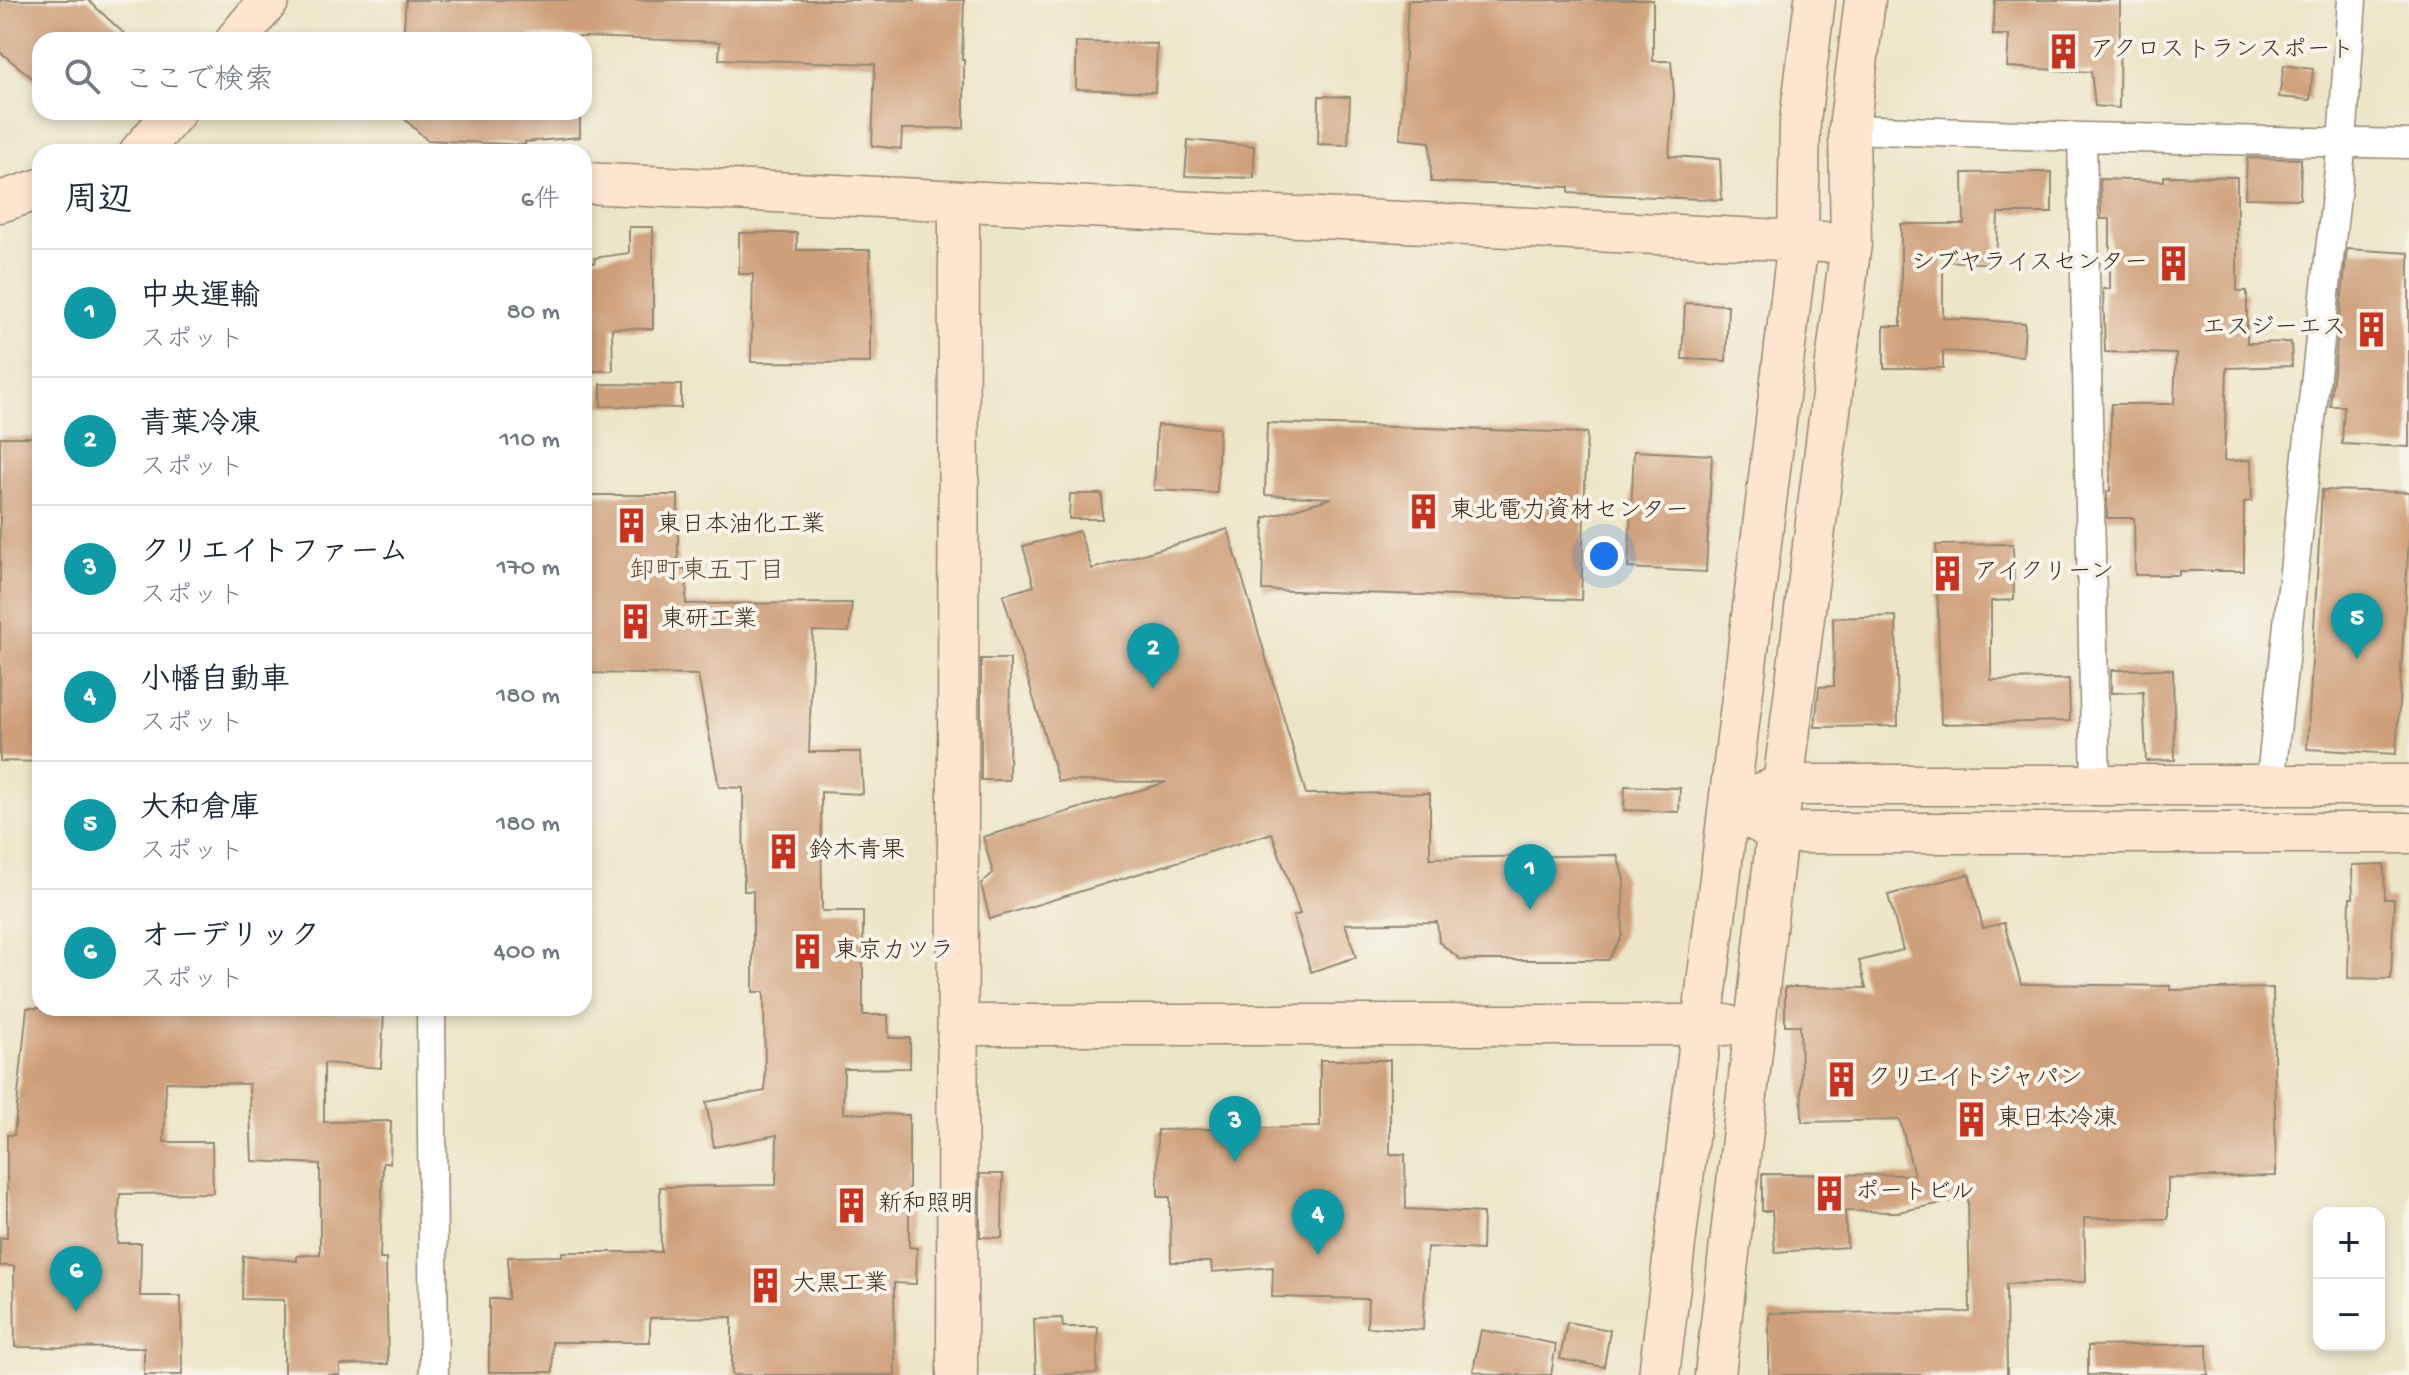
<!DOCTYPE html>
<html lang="ja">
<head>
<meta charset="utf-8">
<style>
	body { margin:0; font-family:"Gochi Hand","Klee One",sans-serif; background:#f2f2f3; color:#1f2937 }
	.controls { position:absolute; right:24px; bottom:24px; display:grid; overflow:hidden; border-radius:16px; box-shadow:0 4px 12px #0003 }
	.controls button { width:72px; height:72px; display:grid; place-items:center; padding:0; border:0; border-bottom:2px solid #e0e1e3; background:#fff; color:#1f2937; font:40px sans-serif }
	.you { position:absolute; left:1604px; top:556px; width:28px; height:28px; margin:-20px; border:6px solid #fff; border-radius:50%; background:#1a73e8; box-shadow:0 0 0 12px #1a73e833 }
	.badge { display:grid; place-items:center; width:52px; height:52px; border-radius:50%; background:#d93025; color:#fff; font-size:26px; font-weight:700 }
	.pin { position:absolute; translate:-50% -66px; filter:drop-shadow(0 2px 4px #0008) }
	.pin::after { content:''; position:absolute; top:42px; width:28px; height:24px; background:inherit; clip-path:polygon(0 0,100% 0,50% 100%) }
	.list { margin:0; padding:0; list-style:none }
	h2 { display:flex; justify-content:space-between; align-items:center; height:104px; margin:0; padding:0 32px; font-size:34px }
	h2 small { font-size:26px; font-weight:400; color:#747a83 }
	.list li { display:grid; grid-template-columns:52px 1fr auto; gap:24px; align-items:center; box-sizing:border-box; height:128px; padding:0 32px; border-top:2px solid #e0e1e3 }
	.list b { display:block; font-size:30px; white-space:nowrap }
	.list p { margin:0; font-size:26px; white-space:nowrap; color:#747a83 }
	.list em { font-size:26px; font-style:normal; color:#747a83 }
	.icon { flex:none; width:44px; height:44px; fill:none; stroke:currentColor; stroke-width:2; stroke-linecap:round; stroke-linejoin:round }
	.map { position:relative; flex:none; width:2409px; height:1375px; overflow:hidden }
	.search { position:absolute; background:#fff; box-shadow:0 4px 12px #0003; left:32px; top:32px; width:560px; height:88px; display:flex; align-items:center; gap:20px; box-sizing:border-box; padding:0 28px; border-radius:24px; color:#747a83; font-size:30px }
	.panel { position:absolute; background:#fff; box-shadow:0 4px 12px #0003; left:32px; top:144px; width:560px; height:872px; border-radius:24px }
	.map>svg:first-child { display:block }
</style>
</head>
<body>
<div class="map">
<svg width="2409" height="1375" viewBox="0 0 2409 1375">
	<rect width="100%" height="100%" fill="#f7f3e8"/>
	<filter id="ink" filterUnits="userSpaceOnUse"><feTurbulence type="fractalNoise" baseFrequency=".0125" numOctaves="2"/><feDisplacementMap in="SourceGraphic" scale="16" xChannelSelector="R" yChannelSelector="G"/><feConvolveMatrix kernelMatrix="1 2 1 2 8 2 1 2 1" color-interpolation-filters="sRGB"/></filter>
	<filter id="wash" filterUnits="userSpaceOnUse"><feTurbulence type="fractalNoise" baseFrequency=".006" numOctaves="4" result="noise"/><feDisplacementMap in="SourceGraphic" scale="32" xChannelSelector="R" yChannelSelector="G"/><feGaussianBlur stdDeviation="1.8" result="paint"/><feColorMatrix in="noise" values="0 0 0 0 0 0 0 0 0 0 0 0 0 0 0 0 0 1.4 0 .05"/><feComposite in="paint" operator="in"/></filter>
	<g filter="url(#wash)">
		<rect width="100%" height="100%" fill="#ece5c7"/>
		<g id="blocks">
			<path fill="#cf9f79" d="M0,0H88L131,40H40V84L0,52Z
				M406,0H964L962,60H964V128L902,129L901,149L872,146L875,64L719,59L720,42L530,35V40H403Z
				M1408,0H1653V61H1671L1674,93L1669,156L1720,159L1722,200L1569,193V187L1431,182L1430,142L1400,139Z
				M1995,0H2120L2119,108L2095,106L2091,72L2007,67L2009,35H1993Z
				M1076,42L1157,44L1155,92L1076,89Z
				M2284,65L2313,69L2310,100L2279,97Z
				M1319,96L1350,97L1348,145L1318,144Z
				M397,112H580V137L525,142V145L427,140Z
				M1188,140L1254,146V178L1185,176Z
				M2247,158L2301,159L2300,199L2245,198Z
				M2052,172V213H1998L1996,264L1943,261V318L2025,323L2023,356L1943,351V368H1884V326H1901V224H1964L1963,173Z
				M2164,176L2237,177V291H2247V343L2291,342L2292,366L2227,368L2224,461L2251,460L2252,501L2244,502V571H2179V575H2135L2134,518H2107V491H2110L2111,404H2174L2176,354L2105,352L2103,289H2110V219H2101L2100,179L2164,181Z
				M629,227H653V329L612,328L613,371H584V263H595L594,258L629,253Z
				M739,233H797V250H870V363L751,362L753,274H739Z
				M2347,249L2409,253V447L2342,444L2344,406H2330Z
				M1685,303L1728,305L1726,361L1682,359Z
				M601,384L681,385V408L601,406Z
				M1267,423L1587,433L1581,600L1262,590L1264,518L1332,498L1265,495Z
				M1157,425L1219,428L1217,493L1154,490Z
				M0,437H40V762L0,761Z
				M1634,451L1712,455L1706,572L1628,568Z
				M2322,490L2409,492V539L2396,754L2307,749Z
				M1070,494H1102V519H1069Z
				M584,495H678V569H687L686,604L852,603L849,632L813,631L809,752H861L863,794L821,792L822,911H863V1015H888L889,1038H910V1068L844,1069L843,1113L909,1115V1247L917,1248L916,1284L894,1283L895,1375H732V1317L650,1318V1342H552L553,1372H489V1299H508V1257L562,1256V1252H661L660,1187L776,1185L777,1135L714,1147L706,1102L765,1091L764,992H753V891H744L743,788L719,787L698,675L584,673Z
				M1228,529L1306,794L1430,793V858L1617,855L1624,879L1622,936L1608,960H1461L1439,942L1437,922L1345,924L1356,957L1311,972L1293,916L1300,914L1272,833L990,919L981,884L993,873L983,837L1167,782L1058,781L1003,595L1034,586L1023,546L1079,531L1092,569Z
				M2013,544L2014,600L1991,601V680L2069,679L2070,721L1941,724L1936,545Z
				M1896,616L1898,726L1815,727L1819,687L1834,686L1833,618Z
				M981,659H1010L1009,780H981Z
				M2173,669L2175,760L2146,761L2143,692L2111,693V670Z
				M1625,786L1680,788L1679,812L1624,810Z
				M2384,864L2385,899H2394L2391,979L2348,978L2350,898H2353L2352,865Z
				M1969,874L1983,928L2004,923L2021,984L2170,986V990L2273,988L2276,1176L2168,1178V1219L2084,1218L2086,1282L2006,1284L2007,1375H1769V1313L1970,1312L1968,1198L1898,1212L1845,1211L1847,1247L1775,1252L1772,1211H1762V1174L1914,1175L1900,1120L1802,1122L1800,1025H1785V987L1866,988L1859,961L1903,950L1888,895Z
				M27,1008H323V1014L384,1012L381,1068L324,1063V1122L391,1121L390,1163H383L380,1259H386L388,1364L340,1365V1375H284V1300L242,1299L243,1256L297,1261V1256L320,1254V1164L252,1161L249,1084L166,1082L164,1142H212L213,1193L120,1194L117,1243H141L140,1296H181L182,1375H144V1348L15,1347L14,1266H0V1238H7V1135H14Z
				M1320,1060H1390V1154H1405L1406,1209L1483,1213L1482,1250L1427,1247L1423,1330L1367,1327L1368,1299L1272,1297L1273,1267L1212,1272L1211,1262H1171L1170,1197H1158L1157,1130L1320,1127Z
				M980,1174H1003L1002,1238L980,1237Z
				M1062,1318L1063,1327H1098L1097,1373L1036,1375L1034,1319Z
				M1567,1322L1610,1330L1604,1367L1560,1359Z
				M1481,1330L1556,1344L1551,1375H1493L1473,1371Z
				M2207,1344L2208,1375H2088V1346Z"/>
		</g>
	</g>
	<g filter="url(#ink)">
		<use href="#blocks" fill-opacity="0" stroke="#948872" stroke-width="2"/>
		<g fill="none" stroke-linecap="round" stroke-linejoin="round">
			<defs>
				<path id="street" d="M1849,129L2082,137L2409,144
					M2082,137L2096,785
					M2270,785L2342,143L2352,0
					M431,1008L434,1375"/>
				<path id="secondary" d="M236,40L269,0
					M140,152L175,112
					M584,183L1823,242
					M0,202L40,189
					M1759,794L1783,785H2409
					M1753,819L1777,833H2409
					M958,1025H1726
					M957,1375L959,202
					M1659,1375L1798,241L1800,121L1815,0
					M1715,1375L1777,833L1851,243L1849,129L1865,0"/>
			</defs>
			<use href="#street" stroke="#948872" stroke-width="31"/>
			<use href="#secondary" stroke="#948872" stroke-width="43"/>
			<use href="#street" stroke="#fff" stroke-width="28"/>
			<use href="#secondary" stroke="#fde5d0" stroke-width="40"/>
		</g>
	</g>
	<defs>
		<symbol id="building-bare" viewBox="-9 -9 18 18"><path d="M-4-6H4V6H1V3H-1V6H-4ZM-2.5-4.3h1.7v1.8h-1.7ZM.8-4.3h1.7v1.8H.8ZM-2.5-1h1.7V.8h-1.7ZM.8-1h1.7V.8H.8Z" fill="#c8321e" stroke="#f7f3e8" stroke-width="2.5" paint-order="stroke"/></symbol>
	</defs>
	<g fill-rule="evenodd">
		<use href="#building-bare" x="2038" y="26" width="51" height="51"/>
		<use href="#building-bare" x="2148" y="238" width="51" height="51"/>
		<use href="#building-bare" x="2346" y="304" width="51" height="51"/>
		<use href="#building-bare" x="1398" y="486" width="51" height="51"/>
		<use href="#building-bare" x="606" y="500" width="51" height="51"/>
		<use href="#building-bare" x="1922" y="548" width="51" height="51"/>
		<use href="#building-bare" x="610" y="596" width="51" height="51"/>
		<use href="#building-bare" x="758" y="826" width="51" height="51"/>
		<use href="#building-bare" x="782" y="926" width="51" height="51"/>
		<use href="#building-bare" x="1816" y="1054" width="51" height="51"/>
		<use href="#building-bare" x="1946" y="1094" width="51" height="51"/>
		<use href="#building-bare" x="1804" y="1168" width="51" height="51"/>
		<use href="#building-bare" x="826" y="1180" width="51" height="51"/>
		<use href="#building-bare" x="740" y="1260" width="51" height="51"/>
	</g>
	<g text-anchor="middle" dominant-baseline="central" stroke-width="8" stroke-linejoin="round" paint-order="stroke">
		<g font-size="24" fill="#3b2a1e" stroke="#f7f3e8" text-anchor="start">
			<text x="2090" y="51">アクロストランスポート</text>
			<text x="2148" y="264" text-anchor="end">シブヤライスセンター</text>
			<text x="2346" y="329" text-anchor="end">エスジーエス</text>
			<text x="1450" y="512">東北電力資材センター</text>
			<text x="657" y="526">東日本油化工業</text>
			<text x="1974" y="573">アイクリーン</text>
			<text x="661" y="621">東研工業</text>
			<text x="809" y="852">鈴木青果</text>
			<text x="834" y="952">東京カツラ</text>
			<text x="1867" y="1079">クリエイトジャパン</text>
			<text x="1997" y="1120">東日本冷凍</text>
			<text x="1855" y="1193">ポートビル</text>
			<text x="878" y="1205">新和照明</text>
			<text x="792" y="1285">大黒工業</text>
		</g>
		<g font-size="26" fill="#6f533e" stroke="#f7f3e8">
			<text x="707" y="573">卸町東五丁目</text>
		</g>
	</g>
</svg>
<div class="controls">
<button>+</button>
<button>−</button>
</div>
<div class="you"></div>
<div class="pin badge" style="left:1530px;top:910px;background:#0f9aa8">1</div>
<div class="pin badge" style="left:1153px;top:689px;background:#0f9aa8">2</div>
<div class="pin badge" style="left:1235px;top:1162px;background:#0f9aa8">3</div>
<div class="pin badge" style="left:1318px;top:1255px;background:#0f9aa8">4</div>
<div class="pin badge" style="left:2357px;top:659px;background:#0f9aa8">5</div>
<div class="pin badge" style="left:76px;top:1312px;background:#0f9aa8">6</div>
<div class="search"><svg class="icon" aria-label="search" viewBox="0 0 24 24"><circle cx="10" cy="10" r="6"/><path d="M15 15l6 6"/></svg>ここで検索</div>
<section class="panel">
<h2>周辺<small>6件</small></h2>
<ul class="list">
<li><span class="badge" style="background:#0f9aa8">1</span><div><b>中央運輸</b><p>スポット</p></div><em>80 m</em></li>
<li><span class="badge" style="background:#0f9aa8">2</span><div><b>青葉冷凍</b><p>スポット</p></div><em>110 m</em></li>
<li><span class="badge" style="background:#0f9aa8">3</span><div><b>クリエイトファーム</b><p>スポット</p></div><em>170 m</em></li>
<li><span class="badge" style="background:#0f9aa8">4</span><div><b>小幡自動車</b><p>スポット</p></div><em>180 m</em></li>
<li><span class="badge" style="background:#0f9aa8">5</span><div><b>大和倉庫</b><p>スポット</p></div><em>180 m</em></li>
<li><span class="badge" style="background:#0f9aa8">6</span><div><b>オーデリック</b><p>スポット</p></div><em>400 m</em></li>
</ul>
</section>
</div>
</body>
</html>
